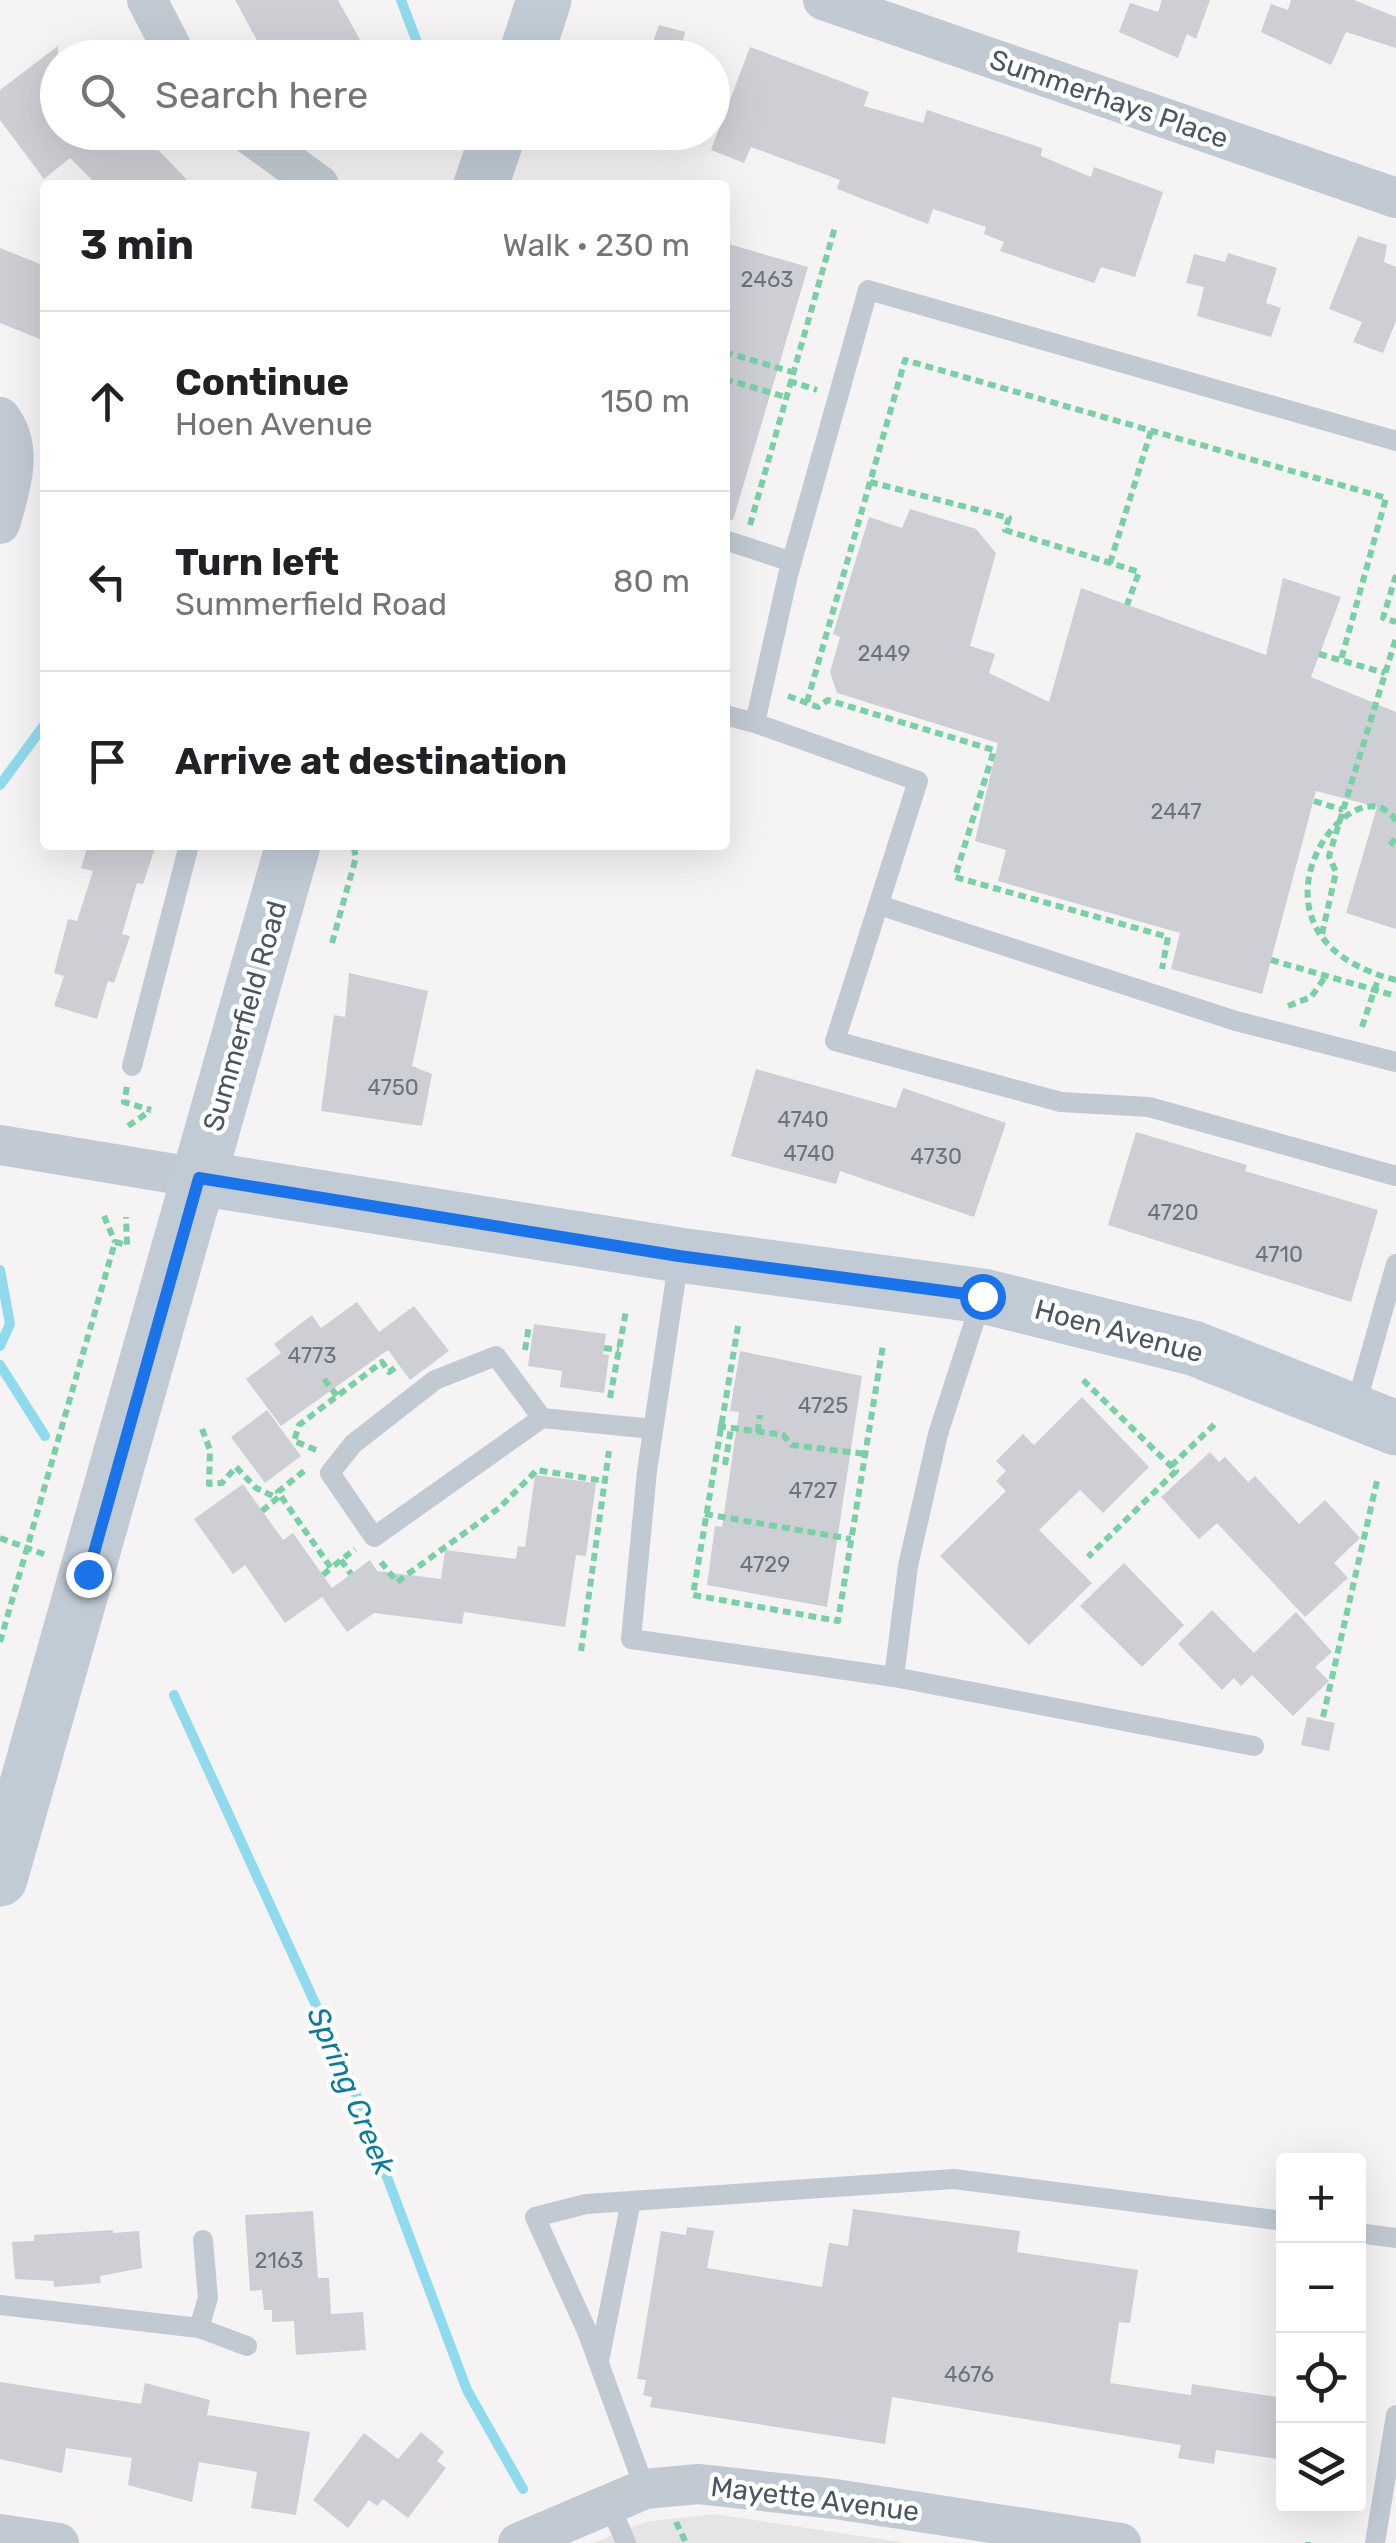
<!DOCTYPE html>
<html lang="en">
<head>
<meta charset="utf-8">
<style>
	body { margin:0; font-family:Rubik,sans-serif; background:#f2f2f2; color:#202124 }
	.controls { position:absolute; right:30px; bottom:30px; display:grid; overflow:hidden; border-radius:10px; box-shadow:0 10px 40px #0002 }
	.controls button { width:90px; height:90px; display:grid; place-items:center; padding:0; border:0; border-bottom:2px solid #e0e0e0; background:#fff; color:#202124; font:50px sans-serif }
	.stop { position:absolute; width:30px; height:30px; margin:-22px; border:8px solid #1a73e8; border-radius:50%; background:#fff }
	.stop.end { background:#1a73e8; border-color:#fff; box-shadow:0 2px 10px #0008 }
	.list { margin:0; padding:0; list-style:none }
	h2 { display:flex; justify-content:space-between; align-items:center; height:130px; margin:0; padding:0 40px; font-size:42px }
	h2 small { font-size:32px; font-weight:400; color:#757577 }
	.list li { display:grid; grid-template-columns:65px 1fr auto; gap:30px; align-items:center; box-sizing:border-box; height:180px; padding:0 40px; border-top:2px solid #e0e0e0 }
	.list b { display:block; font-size:38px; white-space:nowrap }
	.list p { margin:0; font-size:32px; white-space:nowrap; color:#757577 }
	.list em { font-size:32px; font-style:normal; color:#757577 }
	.icon { flex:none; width:55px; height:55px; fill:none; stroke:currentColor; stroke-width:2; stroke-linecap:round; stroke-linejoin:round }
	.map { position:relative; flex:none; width:1396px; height:2543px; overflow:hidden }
	.search { position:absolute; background:#fff; box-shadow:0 10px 40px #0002; left:40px; top:40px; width:690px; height:110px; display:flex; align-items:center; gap:25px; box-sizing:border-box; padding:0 35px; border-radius:55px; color:#757577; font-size:38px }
	.panel { position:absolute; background:#fff; box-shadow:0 10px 40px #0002; left:40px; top:180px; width:690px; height:670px; border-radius:10px }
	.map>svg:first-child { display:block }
</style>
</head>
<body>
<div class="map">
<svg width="1396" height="2543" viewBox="0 0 1396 2543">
	<rect width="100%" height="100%" fill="#f5f3f3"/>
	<path fill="#e6e4e5" d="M714,2514L906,2543H593L645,2522Z"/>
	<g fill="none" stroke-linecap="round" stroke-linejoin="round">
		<path stroke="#90daee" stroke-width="10" d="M401,0L423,58
			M414,136V132
			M0,785L45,724
			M0,1270L10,1324L0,1346
			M0,1365L45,1436
			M174,1695L352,2084L467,2390L523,2489"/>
	</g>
	<path fill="#cdcfd5" d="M235,0H338L370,58H292L283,43L264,53Z
		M1162,0H1210L1196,39L1187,34L1178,58L1119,32L1130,3L1158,12Z
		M1291,0H1354L1396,17V48L1346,32L1331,65L1261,32L1271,4L1288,10Z
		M659,25L685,32L679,58H647Z
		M58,46V132H141L192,185H97L70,158L44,179L0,120V90Z
		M750,47L869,92L864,106L923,123L927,110L1042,148L1041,156L1091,177L1094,167L1163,192L1135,277L1101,267L1094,283L1000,251L1004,242L984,234L986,227L933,209L928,224L837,189L840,180L751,147L744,163L711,150Z
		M1358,236L1387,245L1384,262L1396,267V321L1383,353L1353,342L1362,322L1329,309Z
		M725,243L808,267L733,520L725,519Z
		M0,248L45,266V341L0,323Z
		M1228,253L1277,268L1266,303L1281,308L1271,337L1197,316L1204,287L1186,283L1194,254L1225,262Z
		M910,509L976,529L996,553L970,646L995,654L989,673L1049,702L1081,588L1266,655L1283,578L1341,597L1311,677L1396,712V929L1346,913L1377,807L1316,791L1262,994L1171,969L1180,933L998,881L1006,850L975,841L998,743L837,693L830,672L840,637L833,634L869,517L902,528Z
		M88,845H156L143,884L137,883L122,934L130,936L114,983L108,981L97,1019L54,1006L64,976L54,973L68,919L77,921L93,871L81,868Z
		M349,973L428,991L412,1066L432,1074L422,1126L321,1111L334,1015L345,1017Z
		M756,1069L896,1108L903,1088L1006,1123L974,1217L840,1171L836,1184L731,1156Z
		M1136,1132L1247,1165L1245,1171L1378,1210L1351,1302L1108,1225Z
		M357,1302L379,1332L414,1306L449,1351L410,1380L388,1350L281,1426L246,1379L281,1353L274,1344L312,1315L321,1328Z
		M534,1324L606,1334L603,1354L609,1355L604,1393L560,1387L562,1371L528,1366Z
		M740,1351L862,1376L827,1607L707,1585L715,1526L722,1527L739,1412L730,1411Z
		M1082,1397L1149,1467L1103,1513L1080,1490L1039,1530L1092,1583L1029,1645L940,1556L1006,1491L996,1481L1006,1471L996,1461L1023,1434L1034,1445Z
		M267,1410L301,1456L265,1483L231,1437Z
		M1210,1452L1219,1462L1225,1457L1248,1482L1255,1476L1299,1524L1325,1500L1360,1538L1334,1563L1348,1578L1305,1617L1217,1523L1199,1539L1161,1497Z
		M535,1475L596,1483L586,1556L576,1555L565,1627L464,1612L462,1624L374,1613L347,1632L322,1597L285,1623L245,1565L233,1574L194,1519L243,1484L283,1540L293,1533L332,1588L370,1560L377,1571L441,1579L445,1550L516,1559L518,1546L525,1547Z
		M1124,1563L1184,1625L1142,1667L1080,1606Z
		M1212,1610L1254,1653L1296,1612L1332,1652L1315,1667L1329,1681L1293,1716L1252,1675L1241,1686L1234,1678L1222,1690L1178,1644Z
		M1307,1717L1335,1723L1329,1751L1301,1745Z
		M853,2209L1020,2231L1017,2252L1138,2270L1130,2323L1119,2322L1110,2383L1191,2395L1192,2384L1284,2398V2460L1216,2450L1214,2464L1178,2458L1181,2445L892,2397L885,2444L650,2407L652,2397L643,2395L646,2380L637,2379L661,2231L686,2235L687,2227L714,2231L707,2268L822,2287L829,2243L848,2246Z
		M313,2211L318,2278H329L331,2314L363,2312L366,2350L296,2355L294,2321L272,2322V2310H264L262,2290L250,2291L245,2215Z
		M113,2230V2233L139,2231L142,2268L100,2276L101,2283L54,2287V2281L15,2279L12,2242L34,2241V2235Z
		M0,2382L141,2404L145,2383L210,2400L207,2415L310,2432L296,2515L251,2508L257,2472L199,2462L192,2502L128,2485L132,2458L66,2448L62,2473L0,2459Z
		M421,2432L444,2452L437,2461L446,2468L408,2518L383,2499L377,2506L369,2500L348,2528L313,2500L364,2433L398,2459Z"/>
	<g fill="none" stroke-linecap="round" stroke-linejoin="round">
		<path stroke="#7ad0a6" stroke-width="6" stroke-dasharray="8 5" stroke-linecap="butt" d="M725,352L792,372
			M725,379L785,397
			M789,381L817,390
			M870,482L1009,518L1005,530L1139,572L1127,605
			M750,525L835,227
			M1110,563L1151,431
			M1396,575L1383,618L1396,622
			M1319,654L1385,673
			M788,696L818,707L828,700L994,750L955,877L1168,937L1162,969
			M807,702L905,360L1386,498L1341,660
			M1314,801L1343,810
			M1396,821C1354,754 1220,936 1396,980
			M1390,845L1396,838
			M1322,934L1336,872L1329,856L1396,638
			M332,943L356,857L353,845
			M1271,960L1396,996
			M1288,1006L1311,997L1326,976
			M1362,1027L1379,976
			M127,1087L124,1102L151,1110
			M128,1126L150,1111
			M104,1216L115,1242
			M738,1326L693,1595L838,1621L883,1345
			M604,1348L619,1350
			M525,1350L529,1325
			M324,1379L337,1396
			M1083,1380L1176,1471L1088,1557
			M610,1398L626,1311
			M718,1426L783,1435L792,1445L865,1454
			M202,1429L210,1450L209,1484L222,1483L236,1467L256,1488L277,1498
			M758,1432L760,1415
			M316,1450L294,1441L299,1425L382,1362L389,1372L399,1365
			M725,1465L731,1428
			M1171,1466L1217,1422
			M304,1471L278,1492L331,1568L355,1549
			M262,1511L280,1496
			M705,1514L851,1539
			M0,1538L46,1555
			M341,1560L351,1574
			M381,1562L397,1582L499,1508L537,1470L604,1481
			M323,1575L331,1568
			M0,1642L115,1242L127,1245L126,1217
			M581,1651L609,1451
			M1323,1717L1377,1481
			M676,2522L686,2543
			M1308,2543V2542"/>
		<path stroke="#c1cad2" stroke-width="20" d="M1396,441L868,290L788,575L755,723L918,781L835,1041L1061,1102L1149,1107L1396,1176
			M725,540L792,562
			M725,715L755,723
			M882,906L1236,1021L1396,1062
			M132,1066L189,845
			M679,1257L647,1471L631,1639L894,1677L908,1566L938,1434L982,1298
			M1354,1412L1396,1264
			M542,1418L374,1537L330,1473L353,1444L435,1380L496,1356L542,1418L653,1429
			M894,1677L1254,1746
			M1358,2233L1396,2238
			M0,2305L199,2328L247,2346
			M199,2328L208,2298L203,2240
			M599,2361L631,2201
			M645,2489L587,2331L535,2217L586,2204L954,2179L1284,2221
			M609,2503L626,2543
			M1375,2543L1396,2415"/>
		<path stroke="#c1cad2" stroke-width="40" d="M147,0L177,58
			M823,0L1396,198
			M246,132L319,185
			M0,417C25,448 10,489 0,524
			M0,1145L199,1178
			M0,2534L59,2543
			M518,2543L645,2489L698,2484L835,2499L1121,2543"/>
		<path stroke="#c1cbd6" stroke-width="55" d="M525,58L544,0
			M481,185L499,132
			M199,1178L679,1255L983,1296L1193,1348L1396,1428
			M0,1879L293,845"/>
	</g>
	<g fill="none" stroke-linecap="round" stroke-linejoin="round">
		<path stroke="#1a73e8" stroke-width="12" d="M88,1574L199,1178L679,1256L982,1296"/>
	</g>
	<g text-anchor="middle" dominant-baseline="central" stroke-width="9" stroke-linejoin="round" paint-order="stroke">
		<g font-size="22" fill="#6b747e">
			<text x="767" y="279">2463</text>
			<text x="884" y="653">2449</text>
			<text x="1176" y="811">2447</text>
			<text x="393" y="1087">4750</text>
			<text x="803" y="1119">4740</text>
			<text x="809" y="1153">4740</text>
			<text x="936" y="1156">4730</text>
			<text x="1173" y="1212">4720</text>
			<text x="1279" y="1254">4710</text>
			<text x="312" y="1355">4773</text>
			<text x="823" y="1405">4725</text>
			<text x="813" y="1490">4727</text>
			<text x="765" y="1564">4729</text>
			<text x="279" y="2260">2163</text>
			<text x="969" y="2374">4676</text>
		</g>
		<g font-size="28" fill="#4a5661" stroke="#fff">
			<text transform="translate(1109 99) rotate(19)">Summerhays Place</text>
			<text transform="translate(245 1016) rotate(-74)">Summerfield Road</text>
			<text transform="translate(1119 1331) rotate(15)">Hoen Avenue</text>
			<text transform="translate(815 2499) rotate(7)">Mayette Avenue</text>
		</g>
		<g font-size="30" font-style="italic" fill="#0c7c9b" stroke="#fff">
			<text transform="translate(351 2091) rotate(67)">Spring Creek</text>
		</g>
	</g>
</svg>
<div class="controls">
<button>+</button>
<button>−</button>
<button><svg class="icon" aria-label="locate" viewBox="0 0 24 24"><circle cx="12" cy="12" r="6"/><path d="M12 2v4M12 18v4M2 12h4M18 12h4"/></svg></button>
<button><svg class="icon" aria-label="layers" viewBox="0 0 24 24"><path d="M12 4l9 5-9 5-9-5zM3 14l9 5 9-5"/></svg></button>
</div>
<div class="stop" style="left:982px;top:1296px"></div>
<div class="stop end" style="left:88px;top:1574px"></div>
<div class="search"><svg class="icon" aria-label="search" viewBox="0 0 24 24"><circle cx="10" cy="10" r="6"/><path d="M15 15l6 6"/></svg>Search here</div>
<section class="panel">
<h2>3 min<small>Walk · 230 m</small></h2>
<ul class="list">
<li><svg class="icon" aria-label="ahead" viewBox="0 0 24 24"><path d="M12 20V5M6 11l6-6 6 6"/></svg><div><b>Continue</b><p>Hoen Avenue</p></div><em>150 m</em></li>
<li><svg class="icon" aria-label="left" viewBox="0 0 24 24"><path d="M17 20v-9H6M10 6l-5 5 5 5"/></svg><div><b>Turn left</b><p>Summerfield Road</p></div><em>80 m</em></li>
<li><svg class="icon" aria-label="arrive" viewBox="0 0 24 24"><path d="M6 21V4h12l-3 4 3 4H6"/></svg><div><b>Arrive at destination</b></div></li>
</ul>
</section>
</div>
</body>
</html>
